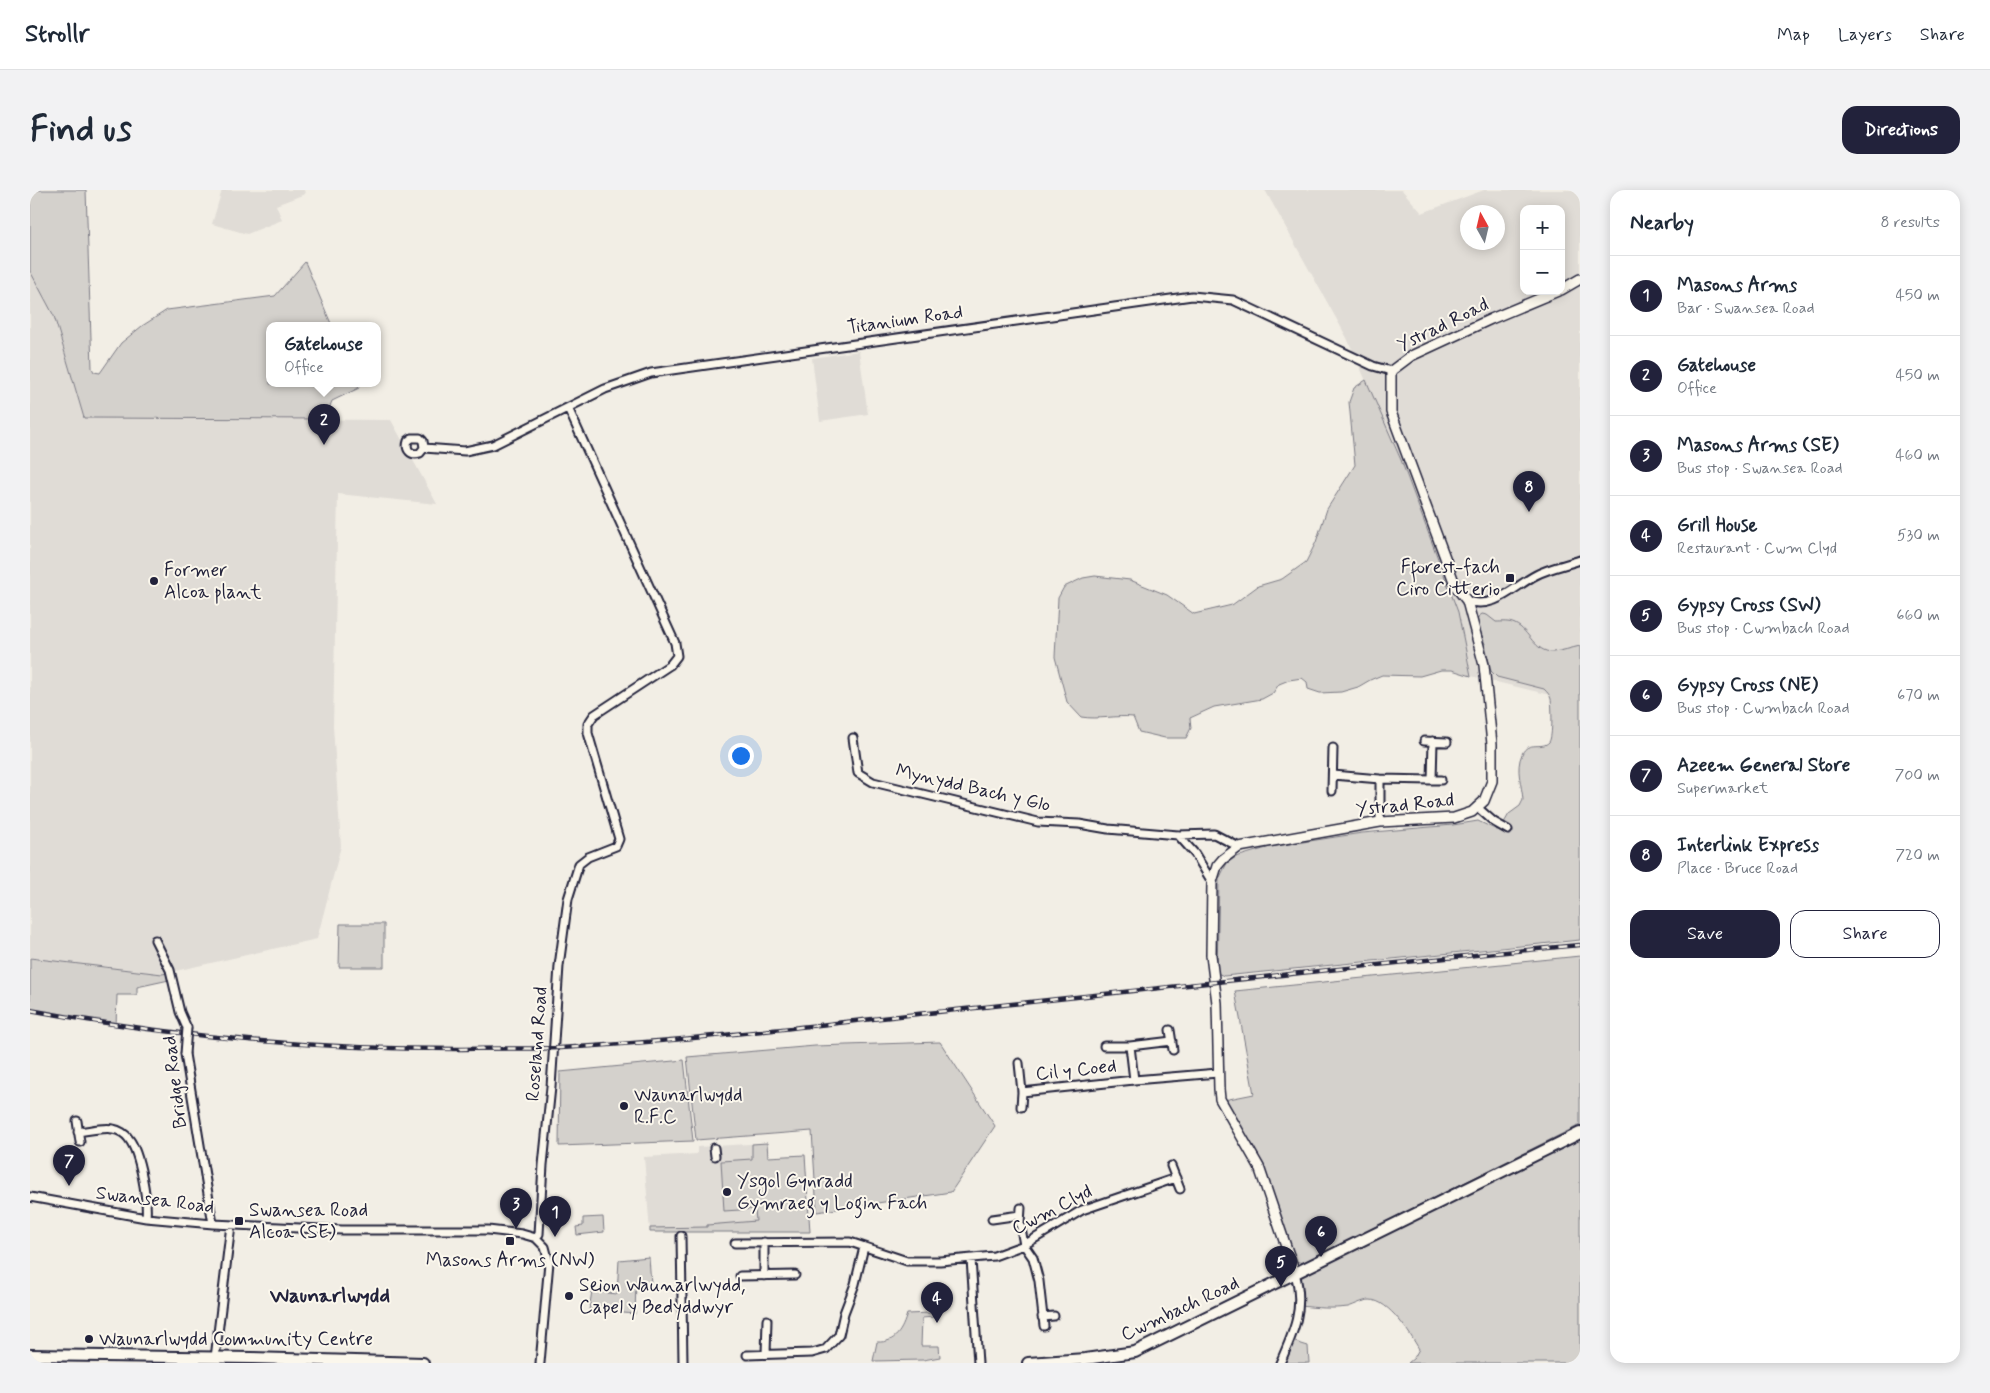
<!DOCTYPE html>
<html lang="en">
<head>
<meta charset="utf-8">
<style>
	body { margin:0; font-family:Mynerve,sans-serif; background:#f2f2f3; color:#1f2937 }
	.controls { position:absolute; right:15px; top:15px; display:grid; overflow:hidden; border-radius:10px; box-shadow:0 2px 12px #0003 }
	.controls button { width:45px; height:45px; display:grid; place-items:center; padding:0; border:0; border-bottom:1px solid #e0e1e3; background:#fff; color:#1f2937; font:25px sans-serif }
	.compass { position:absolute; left:1430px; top:15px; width:45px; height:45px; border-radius:50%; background:#fff; box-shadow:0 2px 12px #0003; rotate:352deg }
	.you { position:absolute; left:710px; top:565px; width:18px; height:18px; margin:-12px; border:4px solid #fff; border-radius:50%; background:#1a73e8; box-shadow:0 0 0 8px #1a73e833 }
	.badge { display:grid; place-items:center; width:32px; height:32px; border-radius:50%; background:#22223b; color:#fff; font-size:16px; font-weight:700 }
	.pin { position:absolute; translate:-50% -41px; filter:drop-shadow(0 1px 2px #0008) }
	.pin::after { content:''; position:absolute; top:26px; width:18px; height:15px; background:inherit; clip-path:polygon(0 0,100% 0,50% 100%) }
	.popup { position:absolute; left:236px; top:132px; width:115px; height:65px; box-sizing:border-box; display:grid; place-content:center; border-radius:10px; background:#fff; filter:drop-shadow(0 1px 4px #0005); font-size:16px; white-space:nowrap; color:#747a83 }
	.popup b { font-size:19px; color:#1f2937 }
	.popup::after { content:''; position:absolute; left:50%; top:100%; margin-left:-10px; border:10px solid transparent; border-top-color:#fff }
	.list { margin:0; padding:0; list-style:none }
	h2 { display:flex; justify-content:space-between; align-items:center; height:65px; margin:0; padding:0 20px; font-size:21px }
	h2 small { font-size:16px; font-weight:400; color:#747a83 }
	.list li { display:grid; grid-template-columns:32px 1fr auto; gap:15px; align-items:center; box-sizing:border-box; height:80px; padding:0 20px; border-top:1px solid #e0e1e3 }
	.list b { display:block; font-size:19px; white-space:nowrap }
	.list p { margin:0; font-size:16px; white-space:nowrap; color:#747a83 }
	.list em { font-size:16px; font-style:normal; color:#747a83 }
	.actions { display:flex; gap:10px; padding:15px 20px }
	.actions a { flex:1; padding:11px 0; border:1px solid #22223b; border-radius:15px; text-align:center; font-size:18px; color:#22223b }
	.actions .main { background:#22223b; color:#fff }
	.map { position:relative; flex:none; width:1550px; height:1173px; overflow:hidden; border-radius:15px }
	header { display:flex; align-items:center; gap:30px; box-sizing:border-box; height:70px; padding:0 25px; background:#fff; border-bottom:1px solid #e0e1e3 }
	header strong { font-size:24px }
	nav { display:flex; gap:28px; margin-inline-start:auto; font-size:18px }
	.intro { display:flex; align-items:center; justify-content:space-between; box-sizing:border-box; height:120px; padding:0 30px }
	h1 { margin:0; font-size:35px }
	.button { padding:12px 22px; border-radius:15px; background:#22223b; color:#fff; font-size:18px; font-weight:700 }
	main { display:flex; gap:30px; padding:0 30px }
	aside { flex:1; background:#fff; border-radius:15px; box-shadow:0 2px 12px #0003 }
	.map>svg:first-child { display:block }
</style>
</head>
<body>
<header>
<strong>Strollr</strong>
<nav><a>Map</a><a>Layers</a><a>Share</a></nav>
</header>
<div class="intro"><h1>Find us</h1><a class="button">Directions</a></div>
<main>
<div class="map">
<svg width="1550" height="1173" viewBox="0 0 1550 1173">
	<rect width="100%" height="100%" fill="#f2eee5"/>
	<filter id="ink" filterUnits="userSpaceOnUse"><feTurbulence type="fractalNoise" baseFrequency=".02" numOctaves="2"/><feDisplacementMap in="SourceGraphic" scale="10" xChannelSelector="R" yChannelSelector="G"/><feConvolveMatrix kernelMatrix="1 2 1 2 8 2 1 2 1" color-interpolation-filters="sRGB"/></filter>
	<g filter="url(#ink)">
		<path fill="#e0dcd6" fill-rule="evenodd" d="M192,0H274L275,4L246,15L252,30L217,44L182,34Z
			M1235,0H1372L1392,23L1454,0H1550V512L1441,486L1428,422L1371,270L1317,148ZM1494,19H1531V101H1494ZM1438,22H1468V52H1438Z
			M0,81L24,126L54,228L361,230L407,314L308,304L303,536L311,656L287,749L132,784L0,768Z
			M829,161L838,224L790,231L782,168Z
			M737,953L738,967L775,965L780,1042H620L614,967L667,964V957Z"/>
		<path fill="#d4d1cc" stroke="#7b7a84" d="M0,0H56L62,178L64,182L70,183L91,153L112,136L137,120L245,106L275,72L302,136H240V194H327L329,198L302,211L295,229L54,228L24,126L0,81Z
			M1336,190L1371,270L1428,422L1441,486L1422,480H1411L1390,486L1352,485L1340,490L1328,497L1311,502L1290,503L1278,499L1277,492L1272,488L1259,490L1249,494L1243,503L1232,509L1184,517L1160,528L1161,538L1156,548H1135L1109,542L1103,527C1086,525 1069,530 1051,527L1037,512L1025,467L1028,408L1034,397L1053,388L1065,386L1100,390L1137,405L1164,424L1202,415L1228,396L1252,389L1276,372L1286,352L1297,319L1325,275L1319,212L1324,198Z
			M1452,424L1457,425L1466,432C1472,432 1479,431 1485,434C1500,441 1504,462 1523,462C1532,461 1541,458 1550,456V750L1194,786L1187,783L1189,689L1197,673L1206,667L1240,657L1332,643L1423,635L1448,631L1467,640L1471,638L1479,624L1490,616L1493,610C1492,594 1485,580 1492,564C1498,550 1512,560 1519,552C1523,547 1522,516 1521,509C1520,505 1517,502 1514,499L1467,487L1461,481L1455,454L1447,432L1448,427Z
			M310,734H354V777H309Z
			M1550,766V935L1273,1073L1265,1071L1230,976L1194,910L1224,904L1205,801Z
			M0,768L132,784L138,783L139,790L107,797V805H87L86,836L0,821Z
			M910,852L965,936L921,1002L787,1022L782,941L666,950L657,867L785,856Z
			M654,870L663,951L529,956L530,882Z
			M1550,947V1173H1378L1384,1168L1389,1159C1381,1145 1359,1110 1340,1110C1333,1110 1325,1115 1318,1117C1302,1119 1287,1118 1271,1116L1269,1087Z
			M737,953L738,967L775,965L780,1042H620V1038L677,1037V1035L726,1031L725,1019L694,1021L691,971L722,969V954Z
			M573,1027L574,1042L547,1045L546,1037L553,1036V1028Z
			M619,1067L621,1094L606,1092L605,1124L559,1120L562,1101L587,1104L589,1070Z
			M900,1123L904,1127L892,1128L891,1156H909L910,1167L893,1170L843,1171L847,1152C866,1153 872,1140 877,1124Z
			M1262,1151L1278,1156L1279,1173H1252Z"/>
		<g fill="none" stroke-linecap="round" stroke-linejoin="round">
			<defs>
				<path id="minor" d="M394,258L393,251L390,248H382L378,251C375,260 381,266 390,263L394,258L435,261L463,255L575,199L621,183L1162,106L1203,110L1343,176L1361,181
					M1437,411C1465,420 1483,397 1506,385C1519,378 1536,375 1550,370
					M823,548L828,583L843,592L1008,632L1049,634L1078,639L1148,645L1184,644L1209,657
					M1394,551L1417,552
					M1303,585L1350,589
					M1402,590H1411
					M1302,601L1303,558
					M1447,617L1464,632L1478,640
					M1350,632V589L1402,590L1403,551
					M1148,645L1165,664L1182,692
					M125,750L140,780L150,822L157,838
					M1140,840L1143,860
					M1074,856H1100L1142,851
					M1100,856L1104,890
					M155,864L183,1034
					M989,873L992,902L991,917
					M992,902L1104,890L1188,883
					M47,931L50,952
					M48,942C59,941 73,937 83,939C89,940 96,944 99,949C110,963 118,1010 116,1028
					M684,958L685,966
					M1141,976L1150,999
					M0,1007L116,1028L183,1034L312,1040H458L492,1044L506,1048L515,1057L519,1072L510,1173
					M991,1018L990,1033L994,1055L1003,1068L1009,1091L1014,1136
					M962,1029L990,1025
					M651,1046L653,1173
					M506,1048L509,1044L513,975L521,897L529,776L538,709L549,674L558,667L586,656L589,649L558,543V534L564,525L640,475L647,466L645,453L538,218
					M734,1052V1086
					M705,1053L820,1052L877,1071H910L964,1066L994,1055L1052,1020L1146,988
					M941,1069L948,1173
					M710,1086L765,1085
					M1012,1127L1024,1126
					M736,1164L737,1130
					M717,1165L782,1163L796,1159L809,1145L814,1123L825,1094L834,1057
					M185,1168L201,1035
					M1250,1173C1264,1142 1275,1117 1265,1083"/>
				<path id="tertiary" d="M1531,100L1550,89
					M1265,1083L1229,977L1190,909L1189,899L1187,813L1181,765L1182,692L1187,676L1193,669L1209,657L1350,632L1424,628L1442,622L1454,611L1462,591V554L1454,475L1437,411L1426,397L1361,222V181L1381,166L1461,129L1528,101"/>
				<path id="secondary" d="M0,1165L222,1168L393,1173
					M998,1173L1055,1169L1105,1162L1550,943"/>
			</defs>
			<use href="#minor" stroke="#22223b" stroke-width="11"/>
			<use href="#tertiary" stroke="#22223b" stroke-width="12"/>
			<use href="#secondary" stroke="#22223b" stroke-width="14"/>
			<use href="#minor" stroke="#fbf7ec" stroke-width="7"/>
			<use href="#tertiary" stroke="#fbf7ec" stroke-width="9"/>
			<use href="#secondary" stroke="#fbf7ec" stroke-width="10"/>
			<defs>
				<path id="rail" d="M0,820C142,847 284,859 428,859C462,858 496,859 530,858C665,851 800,833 935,819C1140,797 1345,774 1550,755"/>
			</defs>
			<use href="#rail" stroke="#22223b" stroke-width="4.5"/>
			<use href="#rail" stroke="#fbf7ec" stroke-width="2.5" stroke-dasharray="8" stroke-linecap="butt"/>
			<defs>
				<path id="minor-bridge" d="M155,864L157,838"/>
			</defs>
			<use href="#minor-bridge" stroke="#22223b" stroke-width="11" stroke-linecap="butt"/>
			<use href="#minor-bridge" stroke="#fbf7ec" stroke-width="7"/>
		</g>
	</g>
	<g fill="#22223b" stroke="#fbf7ec" stroke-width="2">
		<rect x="1475" y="383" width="10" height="10" rx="2.5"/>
		<circle cx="124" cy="391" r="5"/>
		<circle cx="594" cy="916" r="5"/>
		<circle cx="697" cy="1002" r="5"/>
		<rect x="204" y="1026" width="10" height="10" rx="2.5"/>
		<rect x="475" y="1046" width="10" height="10" rx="2.5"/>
		<circle cx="539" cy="1106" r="5"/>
		<circle cx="59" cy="1149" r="5"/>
	</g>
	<g text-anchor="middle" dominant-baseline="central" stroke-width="4" stroke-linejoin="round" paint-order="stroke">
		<g font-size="19" fill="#22223b" stroke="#fbf7ec">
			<text transform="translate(875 130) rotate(-8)">Titanium Road</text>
			<text transform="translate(1413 135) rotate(-26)">Ystrad Road</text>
			<text transform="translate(943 598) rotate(13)">Mynydd Bach y Glo</text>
			<text transform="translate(1375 615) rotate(-6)">Ystrad Road</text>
			<text transform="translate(507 854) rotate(-86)">Roseland Road</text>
			<text transform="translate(1046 880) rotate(-6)">Cil y Coed</text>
			<text transform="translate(145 892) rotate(-97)">Bridge Road</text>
			<text transform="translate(125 1010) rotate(7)">Swansea Road</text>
			<text transform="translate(1022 1020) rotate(-27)">Cwm Clyd</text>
			<text transform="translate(1150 1119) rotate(-25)">Cwmbach Road</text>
		</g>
		<g font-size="19" fill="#22223b" stroke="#fbf7ec" text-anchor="start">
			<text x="1470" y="377" text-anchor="end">Fforest-fach<tspan x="1470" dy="22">Ciro Citterio</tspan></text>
			<text x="134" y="380">Former<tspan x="134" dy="22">Alcoa plant</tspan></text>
			<text x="604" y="905">Waunarlwydd<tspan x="604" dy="22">R.F.C</tspan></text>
			<text x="707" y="991">Ysgol Gynradd<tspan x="707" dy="22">Gymraeg y Login Fach</tspan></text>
			<text x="219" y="1020">Swansea Road<tspan x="219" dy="22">Alcoa (SE)</tspan></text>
			<text x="480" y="1070" text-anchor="middle">Masons Arms (NW)</text>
			<text x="549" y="1095">Seion Waunarlwydd,<tspan x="549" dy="22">Capel y Bedyddwyr</tspan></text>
			<text x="69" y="1149">Waunarlwydd Community Centre</text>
		</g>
		<g font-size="21" font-weight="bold" fill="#22223b" stroke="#fbf7ec">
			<text x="300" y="1106">Waunarlwydd</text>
		</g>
	</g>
</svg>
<div class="controls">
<button>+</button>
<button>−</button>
</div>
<svg class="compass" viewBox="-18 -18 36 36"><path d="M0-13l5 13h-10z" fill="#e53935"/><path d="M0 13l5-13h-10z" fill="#747a83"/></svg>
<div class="you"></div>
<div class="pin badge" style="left:525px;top:1047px">1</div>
<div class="pin badge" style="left:294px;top:255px">2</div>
<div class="popup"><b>Gatehouse</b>Office</div>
<div class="pin badge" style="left:486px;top:1039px">3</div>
<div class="pin badge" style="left:907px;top:1133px">4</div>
<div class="pin badge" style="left:1251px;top:1097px">5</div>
<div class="pin badge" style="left:1291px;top:1067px">6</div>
<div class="pin badge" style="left:39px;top:996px">7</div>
<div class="pin badge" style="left:1499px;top:322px">8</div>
</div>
<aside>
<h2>Nearby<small>8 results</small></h2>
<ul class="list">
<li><span class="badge">1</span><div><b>Masons Arms</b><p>Bar · Swansea Road</p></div><em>450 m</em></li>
<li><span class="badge">2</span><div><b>Gatehouse</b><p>Office</p></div><em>450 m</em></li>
<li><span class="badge">3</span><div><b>Masons Arms (SE)</b><p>Bus stop · Swansea Road</p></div><em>460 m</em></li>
<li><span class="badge">4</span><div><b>Grill House</b><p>Restaurant · Cwm Clyd</p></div><em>530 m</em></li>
<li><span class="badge">5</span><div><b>Gypsy Cross (SW)</b><p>Bus stop · Cwmbach Road</p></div><em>660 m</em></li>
<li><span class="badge">6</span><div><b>Gypsy Cross (NE)</b><p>Bus stop · Cwmbach Road</p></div><em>670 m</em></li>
<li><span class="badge">7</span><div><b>Azeem General Store</b><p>Supermarket</p></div><em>700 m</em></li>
<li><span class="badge">8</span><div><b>Interlink Express</b><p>Place · Bruce Road</p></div><em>720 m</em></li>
</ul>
<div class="actions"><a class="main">Save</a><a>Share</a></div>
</aside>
</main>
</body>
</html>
